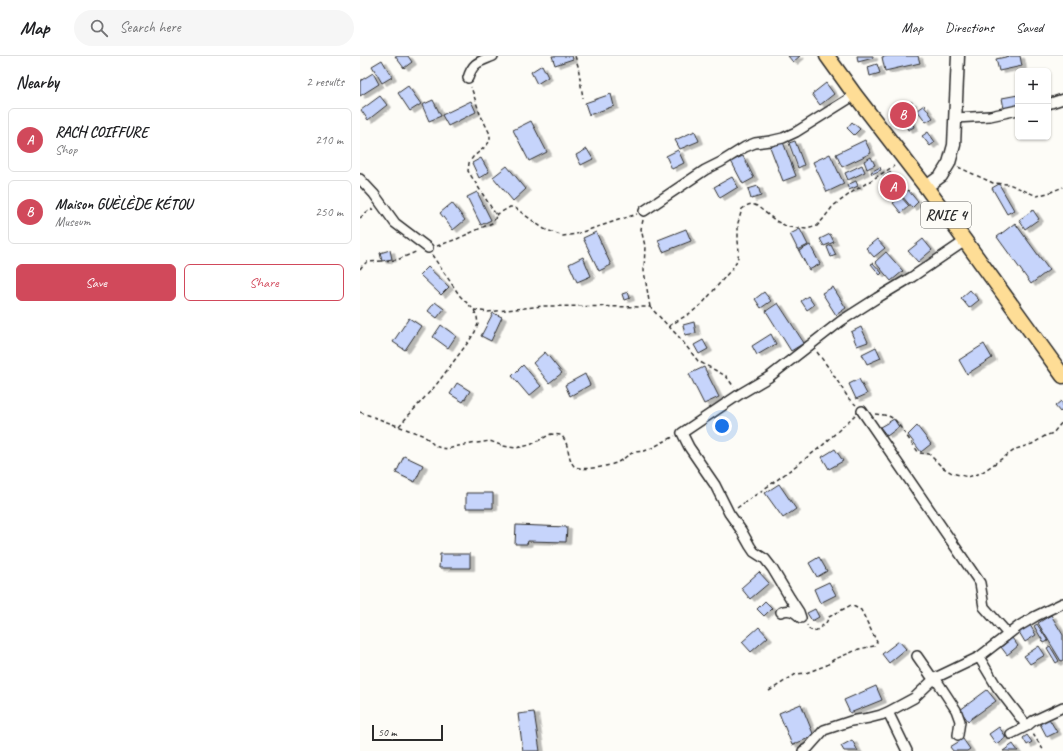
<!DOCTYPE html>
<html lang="en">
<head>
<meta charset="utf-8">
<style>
	body { margin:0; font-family:Caveat,sans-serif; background:#f6f6f6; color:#202124 }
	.controls { position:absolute; right:12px; top:12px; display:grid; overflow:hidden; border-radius:6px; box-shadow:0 1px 3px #0004 }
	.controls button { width:36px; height:36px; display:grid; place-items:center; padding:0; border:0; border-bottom:1px solid #e0e0e0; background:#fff; color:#202124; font:20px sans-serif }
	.scale { position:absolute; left:12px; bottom:10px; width:71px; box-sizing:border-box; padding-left:4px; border:2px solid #2b2b2b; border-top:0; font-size:11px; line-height:14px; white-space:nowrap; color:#2b2b2b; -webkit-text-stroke:3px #fdfcf7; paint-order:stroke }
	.you { position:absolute; left:362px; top:370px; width:14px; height:14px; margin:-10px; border:3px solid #fff; border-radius:50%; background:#1a73e8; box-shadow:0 0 0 6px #1a73e833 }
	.badge { display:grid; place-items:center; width:26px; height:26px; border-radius:50%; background:#d1495b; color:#fff; font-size:13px; font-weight:700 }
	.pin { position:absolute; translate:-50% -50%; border:2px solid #fff; box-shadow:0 1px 4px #0006 }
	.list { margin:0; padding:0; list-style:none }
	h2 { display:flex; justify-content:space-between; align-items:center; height:52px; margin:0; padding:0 16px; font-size:17px }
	h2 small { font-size:13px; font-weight:400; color:#757577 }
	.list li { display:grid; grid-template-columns:26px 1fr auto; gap:12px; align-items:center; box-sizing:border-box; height:64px; margin:0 8px 8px; padding:0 8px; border:1px solid #e0e0e0; border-radius:6px }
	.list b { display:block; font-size:15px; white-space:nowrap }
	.list p { margin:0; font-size:13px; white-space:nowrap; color:#757577 }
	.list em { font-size:13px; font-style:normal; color:#757577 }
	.actions { display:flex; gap:8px; padding:12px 16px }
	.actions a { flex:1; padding:9px 0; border:1px solid #d1495b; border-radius:6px; text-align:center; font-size:14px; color:#d1495b }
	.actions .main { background:#d1495b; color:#fff }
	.icon { flex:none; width:22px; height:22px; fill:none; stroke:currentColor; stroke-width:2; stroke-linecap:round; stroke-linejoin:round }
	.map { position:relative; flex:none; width:703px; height:695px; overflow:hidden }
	header { display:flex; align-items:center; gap:24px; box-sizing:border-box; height:56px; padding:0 20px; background:#fff; border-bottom:1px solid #e0e0e0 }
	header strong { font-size:19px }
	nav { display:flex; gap:22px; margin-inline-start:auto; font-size:14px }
	.search { width:280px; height:36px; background:#f6f6f6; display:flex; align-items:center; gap:10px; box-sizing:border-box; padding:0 14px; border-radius:22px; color:#757577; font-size:15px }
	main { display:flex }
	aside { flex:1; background:#fff }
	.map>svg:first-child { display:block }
</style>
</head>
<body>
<header>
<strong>Map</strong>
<div class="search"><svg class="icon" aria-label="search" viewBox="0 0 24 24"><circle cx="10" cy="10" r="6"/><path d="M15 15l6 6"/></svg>Search here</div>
<nav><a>Map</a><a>Directions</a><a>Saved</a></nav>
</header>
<main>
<aside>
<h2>Nearby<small>2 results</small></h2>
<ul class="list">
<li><span class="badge">A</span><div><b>RACH COIFFURE</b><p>Shop</p></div><em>210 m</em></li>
<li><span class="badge">B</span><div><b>Maison GUÈLÈDE KÉTOU</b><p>Museum</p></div><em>250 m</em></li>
</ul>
<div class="actions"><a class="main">Save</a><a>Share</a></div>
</aside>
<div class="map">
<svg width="703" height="695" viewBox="0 0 703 695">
	<defs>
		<filter id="shadow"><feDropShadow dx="4.5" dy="2.5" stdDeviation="0" flood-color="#0004"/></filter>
	</defs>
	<rect width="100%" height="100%" fill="#fdfcf7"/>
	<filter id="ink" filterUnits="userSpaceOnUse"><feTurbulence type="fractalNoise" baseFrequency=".025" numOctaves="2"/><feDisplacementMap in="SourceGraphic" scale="8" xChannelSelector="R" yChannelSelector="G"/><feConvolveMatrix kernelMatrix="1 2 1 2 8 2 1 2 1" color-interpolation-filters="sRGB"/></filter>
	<g filter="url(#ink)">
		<path fill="#c6d4fb" stroke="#2b2b2b" filter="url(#shadow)" d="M35,0H48L52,6L44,12Z
			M192,0H212L213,3L195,9Z
			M428,0H440L433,6Z
			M497,0H513V2L498,6Z
			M528,0H558L560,7L525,15L522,1Z
			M650,0H660L662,10L639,15L636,3Z
			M22,4L32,21L22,27L12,10Z
			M517,8L520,17L510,20L508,11Z
			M182,9L188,21L177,28L171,16Z
			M13,17L19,28L0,40V25Z
			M466,27L474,38L460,49L452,38Z
			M48,30L61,48L50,55L38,37Z
			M251,38L254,50L229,59L225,47Z
			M658,39V50L644,53L642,42Z
			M20,40L27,49L8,64L1,54Z
			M73,44L81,60L69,65L62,49Z
			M111,45L116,56L88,70L82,59Z
			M552,46V50L546,52L544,47Z
			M543,47L554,71L548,74L537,50Z
			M564,49L573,62L566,66L557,54Z
			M171,65L187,96L169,105L153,74Z
			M492,66L500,73L494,79L487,72Z
			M335,75L339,85L320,93L315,84Z
			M568,76L575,86L570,90L562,80Z
			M505,84L511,97L482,111L476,98Z
			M435,85L444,109L438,112L429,87Z
			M423,86L436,120L423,125L410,91Z
			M227,93L233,103L221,109L216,99Z
			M318,94L324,107L312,113L306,100Z
			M470,98L484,128L467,136L453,106Z
			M383,100L394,122L383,128L371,105Z
			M511,101L515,109L507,113L504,105Z
			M121,102L129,116L119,122L112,107Z
			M502,109L505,116L488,124L485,117Z
			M147,110L166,133L153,145L133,121Z
			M520,111L521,114L512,118L511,116Z
			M530,116L545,135L537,141L522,122Z
			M372,121L378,131L360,142L354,131Z
			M496,125L498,130L489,134L487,129Z
			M639,128L654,154L647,158L632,132Z
			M398,130L401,140L391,143L388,133Z
			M548,134L558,146L552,152L542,140Z
			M117,136L131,164L121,169L107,141Z
			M541,141L549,150L541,157L533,147Z
			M92,147L105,164L93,174L80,157Z
			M673,154L679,163L665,173L659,164Z
			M655,167L689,214L671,228L637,181Z
			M326,173L331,185L303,196L298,184Z
			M440,173L448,189L438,194L430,178Z
			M236,176L251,209L239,215L223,182Z
			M470,178L474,186L464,190L460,183Z
			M517,183L525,192L514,201L506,192Z
			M563,183L572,194L558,206L548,195Z
			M450,189L460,208L449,214L439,195Z
			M471,189L476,199L471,201L467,191Z
			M30,194L32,203L22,205L20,197Z
			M526,196L543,215L531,225L515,206Z
			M223,201L231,220L217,226L209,208Z
			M513,207L522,217L520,219L511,208Z
			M68,211L89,231L81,239L60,219Z
			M473,231L486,252L476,259L462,237Z
			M610,234L619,244L609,252L601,242Z
			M268,236L270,242L264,244L262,238Z
			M404,236L411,245L401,252L395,243Z
			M448,240L454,249L447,254L441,245Z
			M75,246L84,253L77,262L68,255Z
			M418,247L444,287L431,295L406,255Z
			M133,257L142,261L131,285L121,280Z
			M49,262L61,270L45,294L33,286Z
			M334,266L336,277L325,279L323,269Z
			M81,269L96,280L88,292L73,281Z
			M501,271L508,286L497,290L491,276Z
			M411,278L416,288L397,299L392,290Z
			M343,284L348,293L339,298L334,289Z
			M624,288L632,302L607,318L599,304Z
			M516,291L521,302L507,308L502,298Z
			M185,296L202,317L189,327L173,307Z
			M163,309L181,330L169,340L152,320Z
			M344,311L359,341L344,348L329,318Z
			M225,318L230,329L210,340L205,329Z
			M499,323L507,338L496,343L489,328Z
			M97,327L110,335L103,346L90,338Z
			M701,345L703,348V353L700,356L695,350Z
			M534,363L539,371L527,380L520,371Z
			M557,370L571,388L561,396L548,379Z
			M475,393L483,405L469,413L462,401Z
			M44,400L63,409L55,426L36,417Z
			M419,428L436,453L423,462L405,437Z
			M106,437H133V452H106Z
			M156,469L207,471L206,486L168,485L167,488H155Z
			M80,498H110V512H79Z
			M459,501L467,515L457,521L449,507Z
			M399,516L409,527L390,543L381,532Z
			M469,526L476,539L460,547L454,533Z
			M405,545L412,552L404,560L397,553Z
			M455,553L459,561L452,565L447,557Z
			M691,559L703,579V604L701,605L678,567Z
			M677,568L688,585L684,587L674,570Z
			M670,569L676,579L665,586L659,576Z
			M399,571L408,581L391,596L382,586Z
			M652,582L658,590L647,599L641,591Z
			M539,585L546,593L529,607L522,598Z
			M679,590L685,599L670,608L664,600Z
			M690,590L699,605L696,607L687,592Z
			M516,630L522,644L490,657L484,644Z
			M627,634L636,645L608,665L600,654Z
			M441,648L454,680L432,689L419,657Z
			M174,656L180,695H163L158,658Z
			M688,661L697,676L687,681L679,666Z
			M639,671L646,681L636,688L629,678Z
			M667,679L672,686L667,689L663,682Z
			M603,683L610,693L607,695H593L590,691Z
			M492,684L498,695H484L481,690Z
			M653,688L658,695H643Z"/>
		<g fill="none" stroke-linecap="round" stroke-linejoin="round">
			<defs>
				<path id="street" d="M108,22C113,6 119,6 133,0
					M688,48L703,43
					M595,62L630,60L658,54
					M0,123L14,138L35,167L68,192
					M284,155L345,114L361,106L385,91L395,87L410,85L423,82L436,76L495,39
					M502,355L620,527L624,551L648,578
					M421,556C429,552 435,556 441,562L439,556L430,542L412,512L405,503L394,496L390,490L381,474L369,457L355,429L329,391L322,377L380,338L409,321L481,265L517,242L552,221L605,185
					M557,600L573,623
					M619,601L637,631L667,670
					M575,622L596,654L600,665L598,679
					M528,656L547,695
					M651,678L667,670L673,665L703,651
					M443,695L448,692L464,674L491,665L509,662L521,659L528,656L554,642L575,622L619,601L659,570L676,560L703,547"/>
				<path id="secondary" d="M566,131L581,120L589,107L594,89L598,0"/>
				<path id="primary" d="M467,0L495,39L566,131L703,320"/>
			</defs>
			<use href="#street" stroke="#2b2b2b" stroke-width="12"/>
			<use href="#secondary" stroke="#2b2b2b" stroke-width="15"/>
			<use href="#primary" stroke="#2b2b2b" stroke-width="17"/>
			<path stroke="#2b2b2b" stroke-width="1.5" stroke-dasharray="4 3" stroke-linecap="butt" d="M215,0L218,10L223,42
				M598,111L633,127L649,128L677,140L691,136L703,131
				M136,159L150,151H154L184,173L203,180L216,178L277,158
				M0,162L8,155L13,153
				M283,164L281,173L285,190L284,215L290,251
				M77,190L97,183L132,167L135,163L136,159L108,115L109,107L113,101L125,91L130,85V78L120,58L111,31
				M0,213L3,209L7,206L37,204L58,195
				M114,254L128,256L184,250L290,251L319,281L338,305L366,320L374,331
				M309,270L332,256L343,247L375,209L378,201L379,195L378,185V167L382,153L388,149L392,148L397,150L416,165L428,171L447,173L457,170L464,162L473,150L494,135L534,110
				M457,296L471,315L489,343L496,349
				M0,356L62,379L68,383L75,390L81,392L88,393L98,390L130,385L143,390L156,392L170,389L191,378L201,379C210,388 207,402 214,410C221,416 248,410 256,407C263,404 268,398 275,396C279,395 283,396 287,394C296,390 305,385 315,380
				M515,358C524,359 530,359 536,365L559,397L569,398L582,411L592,417L608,421L621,417L656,393L672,388L685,380L693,377L703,365
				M39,370L76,329L109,285L115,276L118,268L117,261L114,254L100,240L72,199
				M377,452L421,421L462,390L495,359
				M409,635L436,618L446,617L467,609L473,604L499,593L514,590L517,586L501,554L491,549L469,561L466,567L454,576L449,573L447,569
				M673,678L684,695"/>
			<use href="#street" stroke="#fdfcf7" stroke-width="9"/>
			<use href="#secondary" stroke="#fdfcf7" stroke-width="12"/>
			<use href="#primary" stroke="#fedd96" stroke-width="14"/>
		</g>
	</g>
	<g text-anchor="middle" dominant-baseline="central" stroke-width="3" stroke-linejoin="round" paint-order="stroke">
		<rect fill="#fdfcf7" stroke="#6a6a68" stroke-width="1" x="561" y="146" width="50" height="26" rx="3"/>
		<g font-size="15" font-weight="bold" fill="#2b2b2b">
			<text x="586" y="159">RNIE 4</text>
		</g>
	</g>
</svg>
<div class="controls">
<button>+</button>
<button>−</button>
</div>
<div class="scale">50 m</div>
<div class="you"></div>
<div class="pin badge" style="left:533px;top:131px">A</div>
<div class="pin badge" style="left:543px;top:59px">B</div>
</div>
</main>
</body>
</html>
